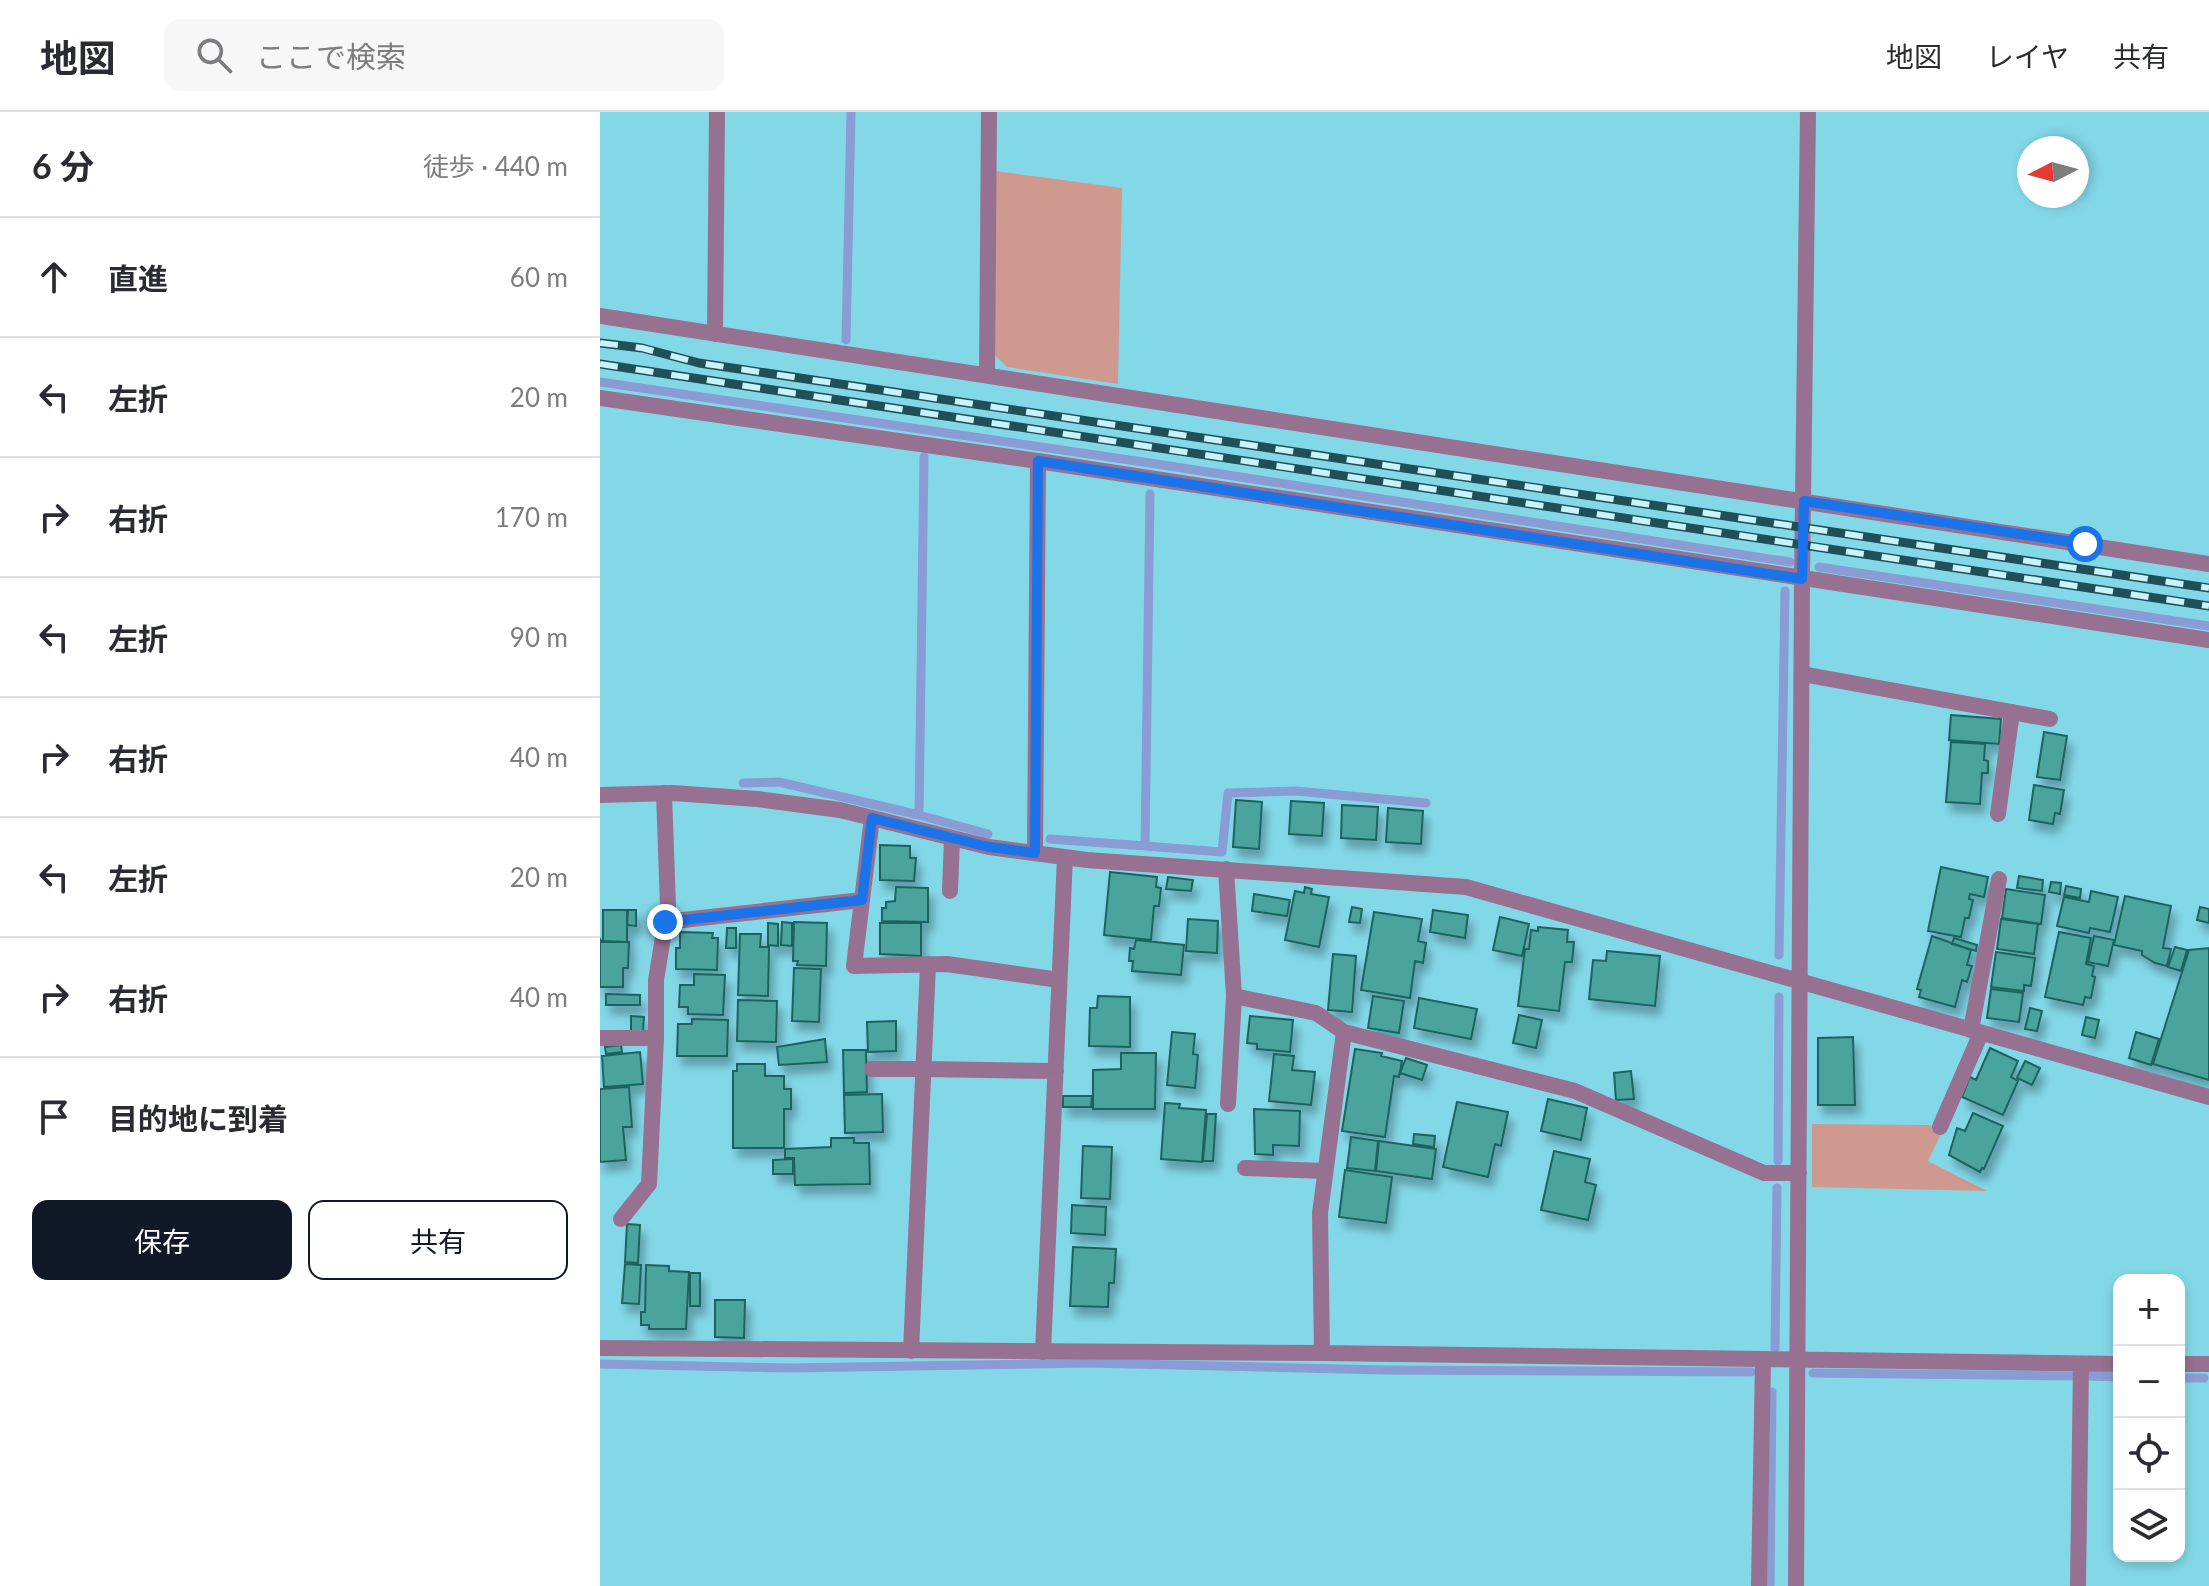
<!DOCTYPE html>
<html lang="ja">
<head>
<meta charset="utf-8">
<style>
	body { margin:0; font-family:Lato,"Noto Sans JP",sans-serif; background:#f7f7f7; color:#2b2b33 }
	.controls { position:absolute; right:24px; bottom:24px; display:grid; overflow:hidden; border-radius:16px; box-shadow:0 4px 12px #0003 }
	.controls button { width:72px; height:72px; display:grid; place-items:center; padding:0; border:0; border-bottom:2px solid #e1e1e2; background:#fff; color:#2b2b33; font:40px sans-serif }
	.compass { position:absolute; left:1417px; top:24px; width:72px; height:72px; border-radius:50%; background:#fff; box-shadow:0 4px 12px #0003; rotate:264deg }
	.stop { position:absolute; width:24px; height:24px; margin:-18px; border:6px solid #1a73e8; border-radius:50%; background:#fff }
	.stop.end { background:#1a73e8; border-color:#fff; box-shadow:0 2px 8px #0008 }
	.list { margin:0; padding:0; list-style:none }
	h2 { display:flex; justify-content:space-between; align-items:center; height:104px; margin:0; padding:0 32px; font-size:34px }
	h2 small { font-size:26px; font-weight:400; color:#7c7c81 }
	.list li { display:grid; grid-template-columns:52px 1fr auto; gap:24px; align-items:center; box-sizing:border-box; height:120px; padding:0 32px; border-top:2px solid #e1e1e2 }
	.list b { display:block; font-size:30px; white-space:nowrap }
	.list em { font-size:26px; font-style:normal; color:#7c7c81 }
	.actions { display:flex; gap:16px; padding:24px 32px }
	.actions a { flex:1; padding:18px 0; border:2px solid #111827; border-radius:16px; text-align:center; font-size:28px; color:#111827 }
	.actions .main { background:#111827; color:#fff }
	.icon { flex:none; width:44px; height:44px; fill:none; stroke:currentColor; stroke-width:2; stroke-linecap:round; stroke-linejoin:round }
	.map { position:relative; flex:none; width:1609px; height:1474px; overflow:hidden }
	header { display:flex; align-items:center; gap:48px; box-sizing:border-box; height:112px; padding:0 40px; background:#fff; border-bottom:2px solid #e1e1e2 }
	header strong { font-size:38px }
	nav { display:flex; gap:44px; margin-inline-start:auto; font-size:28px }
	.search { width:560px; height:72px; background:#f7f7f7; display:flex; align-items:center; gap:20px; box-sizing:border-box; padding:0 28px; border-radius:16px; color:#7c7c81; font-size:30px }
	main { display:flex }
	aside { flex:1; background:#fff }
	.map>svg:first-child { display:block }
</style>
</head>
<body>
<header>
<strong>地図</strong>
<div class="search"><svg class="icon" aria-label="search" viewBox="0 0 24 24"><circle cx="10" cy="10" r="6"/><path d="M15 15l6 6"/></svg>ここで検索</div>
<nav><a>地図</a><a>レイヤ</a><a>共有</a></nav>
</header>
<main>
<aside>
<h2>6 分<small>徒歩 · 440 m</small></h2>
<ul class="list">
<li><svg class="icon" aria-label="ahead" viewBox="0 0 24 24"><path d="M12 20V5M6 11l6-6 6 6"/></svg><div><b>直進</b></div><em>60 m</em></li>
<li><svg class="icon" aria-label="left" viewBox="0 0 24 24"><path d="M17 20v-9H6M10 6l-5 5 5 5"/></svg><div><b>左折</b></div><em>20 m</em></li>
<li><svg class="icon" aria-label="right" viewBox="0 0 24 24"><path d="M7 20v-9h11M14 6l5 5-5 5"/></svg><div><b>右折</b></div><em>170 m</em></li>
<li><svg class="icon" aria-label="left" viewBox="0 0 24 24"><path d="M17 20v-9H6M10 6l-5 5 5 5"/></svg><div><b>左折</b></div><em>90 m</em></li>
<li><svg class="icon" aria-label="right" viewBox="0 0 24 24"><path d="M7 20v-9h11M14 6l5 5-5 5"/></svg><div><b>右折</b></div><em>40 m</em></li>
<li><svg class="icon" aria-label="left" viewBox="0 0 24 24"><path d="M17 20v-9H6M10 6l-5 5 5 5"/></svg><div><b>左折</b></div><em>20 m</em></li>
<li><svg class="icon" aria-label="right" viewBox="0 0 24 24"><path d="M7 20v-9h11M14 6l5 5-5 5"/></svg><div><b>右折</b></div><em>40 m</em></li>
<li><svg class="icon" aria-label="arrive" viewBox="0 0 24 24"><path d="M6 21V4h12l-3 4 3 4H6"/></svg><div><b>目的地に到着</b></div></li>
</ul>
<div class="actions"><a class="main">保存</a><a>共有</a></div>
</aside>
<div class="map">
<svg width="1609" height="1474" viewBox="0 0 1609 1474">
	<defs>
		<filter id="shadow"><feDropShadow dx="5" dy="9" stdDeviation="4" flood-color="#0004"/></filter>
	</defs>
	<rect width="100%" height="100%" fill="#83d8e8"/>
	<path fill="#d0998f" d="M395,59L522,76L518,272L407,255L394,242Z
		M1212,1012L1329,1013L1342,1020L1328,1049L1387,1079L1212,1075Z"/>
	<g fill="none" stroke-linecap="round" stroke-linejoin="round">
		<path stroke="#8a9cd4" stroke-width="9" d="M246,228L251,0
			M0,270L550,351L1190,450
			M324,345L319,703L388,722
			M550,382L545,734L622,740L628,681L696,679L826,691
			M1219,455L1609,514
			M143,671L179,670L319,703
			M450,727L545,734
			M1179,843L1185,479
			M1178,1049L1179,885
			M1175,1237L1177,1076
			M0,1252L191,1256L488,1251L785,1258L1151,1260
			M1213,1261L1473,1264
			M1489,1264L1519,1265
			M1579,1266H1604
			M1170,1474L1172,1280"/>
	</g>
	<path fill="#4ba39e" stroke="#1c6460" stroke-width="2" filter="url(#shadow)" d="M1351,603L1401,607L1399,632L1349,628Z
		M1444,620L1467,624L1460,668L1437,665Z
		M1351,630L1385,632L1384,648L1388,649V661H1382L1380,692L1346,690Z
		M1434,673L1464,678L1460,702L1455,701L1453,712L1429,708Z
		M636,688L662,690L659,737L633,735Z
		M691,689L724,691L722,724L689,722Z
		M742,693L778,695L776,728L741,726Z
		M788,696L823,699L821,732L786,730Z
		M280,733L310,734V746H316L314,769L280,768Z
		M1341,755L1388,765L1384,785L1370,782L1369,787L1373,788L1369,806H1365L1361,825L1328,819Z
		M510,760L557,765L556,775L561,776L559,794H554L551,828L504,823Z
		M1419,764L1443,768L1442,779L1417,776Z
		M568,765L593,768L591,779L566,777Z
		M1451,770L1461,771L1460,782L1449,780Z
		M1466,774L1481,777L1480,786L1464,783Z
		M296,775L328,776V810L282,809V796H286V790L295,789Z
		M705,775L712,777L711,782L729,785L719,835L685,828L695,779L704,781Z
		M1406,777L1445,783L1441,812L1402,806Z
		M1491,779L1518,785L1510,820L1490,816L1489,821L1457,814L1464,785L1489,790Z
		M654,782L690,788L687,804L652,799Z
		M1525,784L1571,794L1563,836L1571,837L1567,854L1555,851L1542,843V839L1514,833Z
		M752,795L762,797L760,811L749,810Z
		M1600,795L1609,797V811L1597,808Z
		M3,798H27V830L3,829Z
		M28,798H36V814L27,813Z
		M833,798L868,803L865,826L830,820Z
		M774,800L822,807L818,829L826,831L823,851L815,849L810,886L761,878Z
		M900,805L929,812L922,844L893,838Z
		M588,807L618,809L617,841L586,839Z
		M1401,807L1438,812L1434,842L1397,837Z
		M182,810L192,811V834L181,833Z
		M194,810L227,811L226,854L197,853L198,849H193Z
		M168,811L178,812V834L168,833Z
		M280,811H321V844L280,842Z
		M938,815L968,818L967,830H974L972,850H965L959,899L918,894L925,837H929L931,818L938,819Z
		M127,816H136V836H126Z
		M80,820L113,821L112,826H118L117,858L76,857V836H80Z
		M1459,820L1491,826L1486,852L1494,854L1492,864L1495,865L1491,886L1485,885L1483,893L1445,885Z
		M140,822H161L160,835H169L168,884L138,883Z
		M1332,824L1371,838L1367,853L1372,854L1367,870L1362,868L1355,895L1319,885L1321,878L1317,877Z
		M1494,824L1514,828L1508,854L1488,850Z
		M1354,826L1377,833L1376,839L1352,832Z
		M0,827L2,830H29L28,856H23V875H0Z
		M536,828L584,833L581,863L532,859L533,849H529L530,836L534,837Z
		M1575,835L1587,838L1581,859L1568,855Z
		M1609,836V968L1553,952L1589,838Z
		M1007,839L1060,844L1055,894L989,887L993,848L1006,849Z
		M1396,840L1435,846L1431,874L1424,873V879L1391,875Z
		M733,842L756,844L752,900L728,898Z
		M194,856L221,857L219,910L192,909Z
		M94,862L125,863L123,903L88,902V895H79L80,873H94Z
		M1391,877L1423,881L1419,910L1387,906Z
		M6,882L40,883V893H6Z
		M498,884L530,885V935L489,934L490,896H497Z
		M773,884L804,889L799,921L768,916Z
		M819,886L877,897L871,927L814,916Z
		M138,888L177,889L176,930L137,929Z
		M1430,896L1442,899L1437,919L1425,917Z
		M919,903L942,908L936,936L913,931Z
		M31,904L44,905L43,919H31Z
		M650,904L693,908L690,940L657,937V932L647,931Z
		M1486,905L1499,908L1495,926L1482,923Z
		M92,907L128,908L127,944H77L78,912H92Z
		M296,909V939L268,940L267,910Z
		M572,920L595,922L593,942L598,943L595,976L567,973Z
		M1536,920L1559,927L1551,953L1529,946Z
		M1253,925L1255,993H1218V926Z
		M225,927L227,950L179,953L177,935Z
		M21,933L22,940L6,942L5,935Z
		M1390,936L1418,949L1411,965L1418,969L1403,1003L1362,985L1370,965L1376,968Z
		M755,937L782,941L781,944L802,949L799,965L794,964L785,1025L742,1019Z
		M243,938H266L267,980L244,981Z
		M40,940L43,972L4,975L2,944Z
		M521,941H556L555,997H493V958L521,957Z
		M674,942L694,944L692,958L715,960L711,993L669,989Z
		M806,946L827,953L822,968L800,961Z
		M1425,949L1440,956L1432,973L1417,966Z
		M137,952H165V964H184V977H191V997H184V1036H133V959H137Z
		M1031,959L1034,987L1016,988L1014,961Z
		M29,975L32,1015H23L26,1048L0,1050V977Z
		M282,982L283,1020L245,1021L244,983Z
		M463,984H492L491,995H463Z
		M948,987L987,996L981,1028L941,1019Z
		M857,990L908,1000L901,1034L895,1032L888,1065L843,1055Z
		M565,991L580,992L579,996L606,998L602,1050L561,1047Z
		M654,997L700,999L699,1034L673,1033V1043L655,1042Z
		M1373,1001L1403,1014L1384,1057L1382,1056L1380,1060L1349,1043L1357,1016L1365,1019Z
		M607,1002H616L613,1049H603Z
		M814,1022L835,1024L834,1035L813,1032Z
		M751,1025L778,1029L775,1059L747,1056Z
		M231,1026H254V1031H269L270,1072L195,1073L194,1046H185V1037L231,1035Z
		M779,1029L836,1037L832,1067L776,1059Z
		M483,1034L512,1035L510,1087L481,1086Z
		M954,1039L990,1047L985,1070L996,1073L988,1108L941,1098Z
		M193,1047V1062H173V1048Z
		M745,1058L792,1065L786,1111L739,1105Z
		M472,1093L506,1095L505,1123L471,1121Z
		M27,1112L40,1113L38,1151L25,1150Z
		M473,1135L516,1137L514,1171H509L508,1195L470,1194Z
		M25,1152L41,1153L39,1192L22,1191Z
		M46,1153L69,1154V1159L89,1160L86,1217H49V1213H41V1200H45Z
		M90,1161H100V1194H90Z
		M115,1188H145L144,1226L115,1225Z"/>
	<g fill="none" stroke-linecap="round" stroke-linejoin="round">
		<path stroke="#967191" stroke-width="16" d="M1398,702L1412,600
			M350,779L352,726
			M1371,918L1399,767
			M272,957H323
			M628,992L634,884
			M1340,1015L1381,921
			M645,1056L725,1059
			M21,1107L49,1072L56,926"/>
		<path stroke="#967191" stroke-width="16" d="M0,204L1609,452
			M115,222L117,0
			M387,263L389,0
			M0,286L438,349L1609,528
			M1202,562L1450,607
			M0,683L73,681L157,687L240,698L389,735L487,748L866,775L1609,985
			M272,706L254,854L347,852L459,868
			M435,741L438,349
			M626,757L634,884L716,901L744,920L720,1101L722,1241
			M65,810L262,788
			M744,920L975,979L1164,1061H1199
			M0,926H56V868L68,795L64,681
			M323,957L456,959
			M0,1236L722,1241L1519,1252
			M311,1239L328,852
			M443,1240L465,745
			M1579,1252H1609
			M1159,1474L1163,1248
			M1196,1474L1202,467L1208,0
			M1478,1474L1481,1252"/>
		<defs>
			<path id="rail" d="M0,231L42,236L99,251L1609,476
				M0,252L1609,494"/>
		</defs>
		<use href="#rail" stroke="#204f58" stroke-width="9"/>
		<use href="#rail" stroke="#caf2fa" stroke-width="6" stroke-dasharray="18" stroke-linecap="butt"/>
	</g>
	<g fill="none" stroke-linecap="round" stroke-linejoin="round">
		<path stroke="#1a73e8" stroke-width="10" d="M65,810L262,788L272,706L389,735L435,741L438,349L1202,467L1204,389L1485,432"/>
	</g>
</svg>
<div class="controls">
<button>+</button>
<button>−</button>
<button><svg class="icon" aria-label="locate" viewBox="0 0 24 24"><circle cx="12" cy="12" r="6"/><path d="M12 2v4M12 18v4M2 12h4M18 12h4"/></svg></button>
<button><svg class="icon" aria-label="layers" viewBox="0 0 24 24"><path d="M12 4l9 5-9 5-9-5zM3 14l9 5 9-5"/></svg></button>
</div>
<svg class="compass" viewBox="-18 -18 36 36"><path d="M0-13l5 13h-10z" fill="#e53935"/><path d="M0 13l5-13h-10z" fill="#7c7c81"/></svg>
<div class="stop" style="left:1485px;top:432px"></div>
<div class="stop end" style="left:65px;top:810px"></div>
</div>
</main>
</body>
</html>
